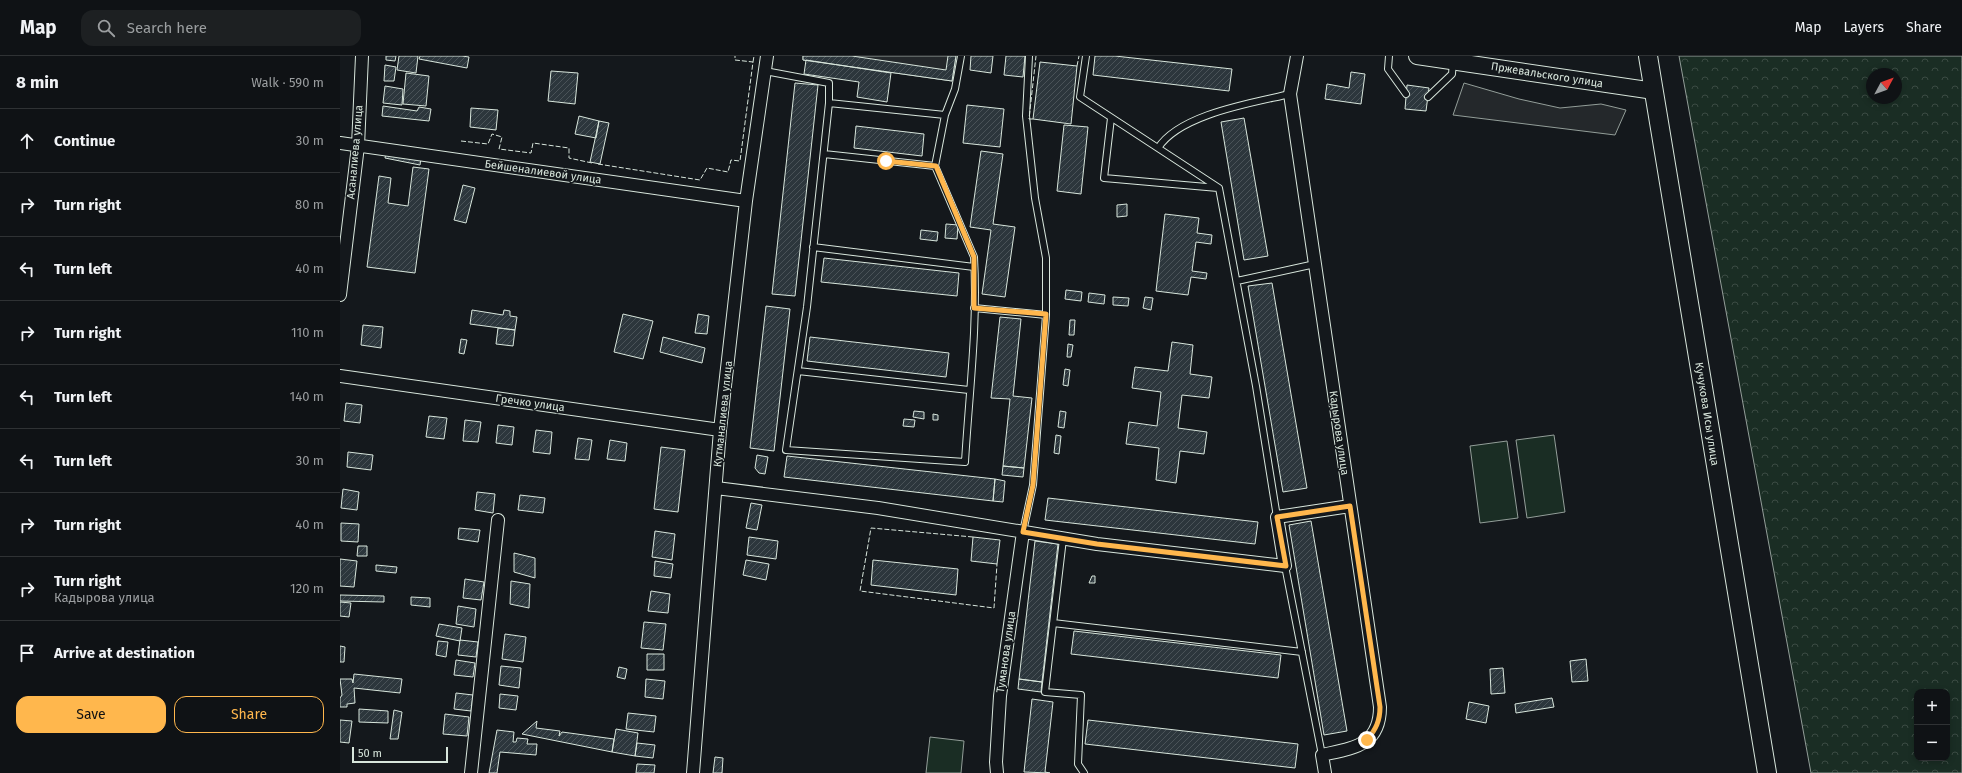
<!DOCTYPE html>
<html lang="en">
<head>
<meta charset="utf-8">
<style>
	body { margin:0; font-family:"Fira Sans",sans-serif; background:#1d2022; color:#f1f3f6 }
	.controls { position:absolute; right:12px; bottom:12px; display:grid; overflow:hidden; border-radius:8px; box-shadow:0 2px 6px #0003 }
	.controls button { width:36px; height:36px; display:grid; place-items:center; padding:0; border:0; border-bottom:1px solid #2f3234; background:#0f1215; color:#f1f3f6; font:20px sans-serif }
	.compass { position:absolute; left:1526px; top:12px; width:36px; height:36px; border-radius:50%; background:#0f1215; box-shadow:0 2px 6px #0003; rotate:49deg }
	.scale { position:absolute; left:12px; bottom:10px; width:96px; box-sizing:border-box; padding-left:4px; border:2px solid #d8e6dc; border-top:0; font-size:11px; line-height:14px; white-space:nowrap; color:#d8e6dc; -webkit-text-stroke:3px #14181c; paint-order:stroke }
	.stop { position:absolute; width:12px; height:12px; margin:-9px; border:3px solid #ffb74d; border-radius:50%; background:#fff }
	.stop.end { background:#ffb74d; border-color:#fff; box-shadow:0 1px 4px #0008 }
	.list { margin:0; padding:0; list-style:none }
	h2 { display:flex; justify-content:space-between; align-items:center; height:52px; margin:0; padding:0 16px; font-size:17px }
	h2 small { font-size:13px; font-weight:400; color:#9b9ea0 }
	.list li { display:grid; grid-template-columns:26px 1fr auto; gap:12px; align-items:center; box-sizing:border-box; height:64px; padding:0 16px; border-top:1px solid #2f3234 }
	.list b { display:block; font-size:15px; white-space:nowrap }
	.list p { margin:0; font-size:13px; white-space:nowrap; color:#9b9ea0 }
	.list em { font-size:13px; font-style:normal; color:#9b9ea0 }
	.actions { display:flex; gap:8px; padding:12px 16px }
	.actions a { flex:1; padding:9px 0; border:1px solid #ffb74d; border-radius:12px; text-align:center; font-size:14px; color:#ffb74d }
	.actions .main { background:#ffb74d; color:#111 }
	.icon { flex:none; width:22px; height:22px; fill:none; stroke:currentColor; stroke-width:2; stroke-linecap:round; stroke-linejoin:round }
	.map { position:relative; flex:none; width:1622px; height:717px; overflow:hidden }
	header { display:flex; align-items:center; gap:24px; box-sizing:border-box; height:56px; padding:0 20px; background:#0f1215; border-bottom:1px solid #2f3234 }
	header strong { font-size:19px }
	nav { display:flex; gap:22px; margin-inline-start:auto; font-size:14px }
	.search { width:280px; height:36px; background:#1d2022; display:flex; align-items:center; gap:10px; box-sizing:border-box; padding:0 14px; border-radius:12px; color:#9b9ea0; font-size:15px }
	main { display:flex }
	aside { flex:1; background:#0f1215 }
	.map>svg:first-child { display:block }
</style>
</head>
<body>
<header>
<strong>Map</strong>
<div class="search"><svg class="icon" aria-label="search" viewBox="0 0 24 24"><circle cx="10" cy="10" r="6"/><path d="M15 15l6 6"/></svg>Search here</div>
<nav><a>Map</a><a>Layers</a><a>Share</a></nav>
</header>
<main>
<aside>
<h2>8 min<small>Walk · 590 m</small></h2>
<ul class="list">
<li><svg class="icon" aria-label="ahead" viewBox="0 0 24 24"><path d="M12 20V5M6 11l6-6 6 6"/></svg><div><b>Continue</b></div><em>30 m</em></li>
<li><svg class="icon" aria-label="right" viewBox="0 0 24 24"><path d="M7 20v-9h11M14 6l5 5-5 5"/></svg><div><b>Turn right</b></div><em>80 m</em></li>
<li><svg class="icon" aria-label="left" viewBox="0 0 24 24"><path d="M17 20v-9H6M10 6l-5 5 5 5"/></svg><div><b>Turn left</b></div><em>40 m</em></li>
<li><svg class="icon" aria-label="right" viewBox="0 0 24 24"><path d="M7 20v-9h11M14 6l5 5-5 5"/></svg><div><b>Turn right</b></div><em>110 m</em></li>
<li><svg class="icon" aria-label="left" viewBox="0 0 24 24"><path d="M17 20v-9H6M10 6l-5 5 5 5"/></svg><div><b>Turn left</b></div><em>140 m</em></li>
<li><svg class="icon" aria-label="left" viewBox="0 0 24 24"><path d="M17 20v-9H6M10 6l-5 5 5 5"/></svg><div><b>Turn left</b></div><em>30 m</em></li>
<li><svg class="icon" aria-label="right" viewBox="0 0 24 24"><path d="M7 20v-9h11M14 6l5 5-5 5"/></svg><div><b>Turn right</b></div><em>40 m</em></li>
<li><svg class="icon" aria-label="right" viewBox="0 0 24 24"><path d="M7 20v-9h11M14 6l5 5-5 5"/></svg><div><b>Turn right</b><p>Кадырова улица</p></div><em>120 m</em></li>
<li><svg class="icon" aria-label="arrive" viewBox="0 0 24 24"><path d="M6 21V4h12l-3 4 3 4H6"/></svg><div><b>Arrive at destination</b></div></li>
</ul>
<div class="actions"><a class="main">Save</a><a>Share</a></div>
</aside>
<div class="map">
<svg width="1622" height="717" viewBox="0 0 1622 717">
	<defs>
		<pattern id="park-crowns" width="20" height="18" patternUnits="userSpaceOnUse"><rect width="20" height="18" fill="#1a2d24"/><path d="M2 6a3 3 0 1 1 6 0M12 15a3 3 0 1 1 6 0" fill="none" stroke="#3b4b43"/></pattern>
		<pattern id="building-hatch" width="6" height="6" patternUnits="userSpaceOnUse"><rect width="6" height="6" fill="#2c363c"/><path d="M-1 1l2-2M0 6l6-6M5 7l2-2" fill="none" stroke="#4a5358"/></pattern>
	</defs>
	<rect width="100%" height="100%" fill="#14181c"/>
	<path fill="url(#park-crowns)" stroke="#939e99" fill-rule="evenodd" d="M1339,0H1622V717H1471ZM1532,18H1556V42H1532ZM1577,636H1607V702H1577Z"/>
	<path fill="#1a2d24" stroke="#939e99" d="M1214,379L1225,456L1187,462L1176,384Z
		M1167,385L1178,462L1140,467L1130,390Z
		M590,681L624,685L621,717H586Z"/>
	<path fill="#24282b" stroke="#939e99" d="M463,0H616L612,25L463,4Z
		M1124,27L1179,43L1220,52L1261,48L1286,54L1275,79L1113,59Z"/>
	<path fill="url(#building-hatch)" stroke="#d8e6dc" d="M46,0H56L55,5L46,4Z
		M59,0H78L76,17L57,14Z
		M80,0H122L129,1L127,12L79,3Z
		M463,0H512L606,14L608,0H616L612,25L463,4Z
		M631,0H653L651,17L630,14Z
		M666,0H685L683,21L664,19Z
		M755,0H775L892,13L889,35L753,19Z
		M466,4L551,17L547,46L517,41L519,26L464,18Z
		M700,6L737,10L731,68L693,63Z
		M45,9L56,11L54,25H44Z
		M211,15L238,17L235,48L208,45Z
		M1011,16L1025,18L1021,48L985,43L987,28L1009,32Z
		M66,17L89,20L86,50L63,48Z
		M455,27L478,29L455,240L432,238Z
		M1067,29L1089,32L1086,55L1065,53Z
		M45,30L63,33L62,49L43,47Z
		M627,49L664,53L660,91L623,87Z
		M43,50L77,55L79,51L91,53L89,65L42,60Z
		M131,52L158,54L156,74L130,71Z
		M239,60L259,65L256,82L235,78Z
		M904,62L928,200L904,204L881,66Z
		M259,65L269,67L260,108L250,106Z
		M724,69L748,71L741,138L717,135Z
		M516,70L584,78L582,100L514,92Z
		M641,95L663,98L653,168L675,171L665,241L642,238L651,174L630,171Z
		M46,96L81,102L80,109L45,102Z
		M73,111L89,113L75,217L27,211L39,120L51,122L48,147L68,150Z
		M123,129L135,132L126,167L114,164Z
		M787,148V160L777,161V149Z
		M825,158L859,162L857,177L872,179L871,188L856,186L852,215L867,217L866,223L851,221L848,239L816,235Z
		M606,168L618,169L617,183L605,182Z
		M581,174L598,176L597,185L580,183Z
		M484,202L619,217L617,240L481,226Z
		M932,227L967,432L943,436L908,230Z
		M726,234L742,236L741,245L725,243Z
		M749,237L765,239L764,248L748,246Z
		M773,241L789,242L788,250L773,249Z
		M805,241L813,242L811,254L803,252Z
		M426,250L450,253L434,395L410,392Z
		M132,254L163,259L164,254L170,255V260L177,261L175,274L130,268Z
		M283,258L313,265L303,303L274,296Z
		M358,258L369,260L367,278L355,277Z
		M660,261L681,263L673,340L692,342L684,412L663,410L670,343L651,342Z
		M730,264H735L734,279H729Z
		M23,269L43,271L41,292L21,289Z
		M158,272L175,274L173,290L156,288Z
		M323,281L365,292L362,307L320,296Z
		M470,281L609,297L606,321L467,305Z
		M121,283L127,284L124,298L119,297Z
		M832,286L853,289L850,318L872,321L869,342L842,339L838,372L867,376L864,398L840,395L836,427L816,424L819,392L786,388L789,366L817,370L821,336L792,332L795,311L828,315Z
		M728,288L733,289L731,301H727Z
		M725,313L730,314L728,330L723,329Z
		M6,347L22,349L20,367L4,365Z
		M574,355L584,356V363L573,361Z
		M720,355L726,356L724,372L718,371Z
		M593,358L598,359V364H593Z
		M89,360L107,362L104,383L86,381Z
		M564,363L575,364L574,371L563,370Z
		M125,364L141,366L138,386L123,385Z
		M158,369L174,371L172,389L156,387Z
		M196,374L212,376L210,398L193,396Z
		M716,379L721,380L719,398L714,397Z
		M238,382L252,384L249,404L235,403Z
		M270,384L287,387L285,405L267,403Z
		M321,391L345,394L338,456L314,453Z
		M8,396L33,399L31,414L7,411Z
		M417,399L428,401L425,418L419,417L415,412Z
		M447,400L655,423L653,445L444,421Z
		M663,410L684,412L683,421L662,419Z
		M655,423L665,425L663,446L653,445Z
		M3,433L19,436L17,454L1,452Z
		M137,436L155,438L153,457L135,454Z
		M180,439L205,442L203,457L178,454Z
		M708,442L918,466L915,488L705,464Z
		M411,447L422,449L417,474L406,472Z
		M971,465L1007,675L984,679L949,469Z
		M1,467L19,468L18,486L1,485Z
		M119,472L140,474L138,486L118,483Z
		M315,475L335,478L332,504L312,501Z
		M409,481L438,485L436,503L407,499Z
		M633,481L660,484L657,508L631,505Z
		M695,485L718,488L702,626L679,623Z
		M18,490H27V500H17Z
		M174,497L195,502V522L174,516Z
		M0,503L17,505L14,531L0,530Z
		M406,504L429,508L426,524L403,519Z
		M533,504L618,513L616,539L531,529Z
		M315,505L333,508L331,522L314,520Z
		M36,509L57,511L56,517L36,515Z
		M752,520H755V527H749Z
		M125,523L144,526L141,544L123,542Z
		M171,525L190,528L189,552L170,548Z
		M311,535L330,538L328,557L308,555Z
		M0,539L44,540V546L0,545Z
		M71,541L90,542V551L71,549Z
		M0,546L11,547L9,561L0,560Z
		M118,550L136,553L134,571L116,568Z
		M304,566L326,568L323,594L301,592Z
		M99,568L122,572L120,585L96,580Z
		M734,575L941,599L938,622L731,598Z
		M165,578L186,581L183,606L162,603Z
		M120,584L138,586L136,601L118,599Z
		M98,585L108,586L106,601L96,599Z
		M0,590L5,591L4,606H0Z
		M307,598H324V614H307Z
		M1246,603L1248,625L1232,626L1230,605Z
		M116,604L135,607L133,621L114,619Z
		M161,610L181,612L179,632L159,629Z
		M279,611L287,613L285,623L277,621Z
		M1163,612L1165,637L1151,638L1150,613Z
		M14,618L62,623L60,637L14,632L15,647L7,648V651H0V642L2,639L0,623H12L13,627Z
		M306,623L325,625L323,643L305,641Z
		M679,623L702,626L701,636L678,633Z
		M116,637L133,639L131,655L114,653Z
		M160,638L178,640L176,654L159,652Z
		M1212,642L1214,651L1176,657L1175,648Z
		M692,643L713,646L705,716L710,717L684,716Z
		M1129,646L1149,650L1146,667L1126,663Z
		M19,653L48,655V667L19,666Z
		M54,654L62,656L58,683H50Z
		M288,657L316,660L314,676L286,673Z
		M105,658L129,661L127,680L103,678Z
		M0,664L12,665L9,687L0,686Z
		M748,664L958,688L955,712L745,688Z
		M197,665L196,672L220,675L219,680L222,676L274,683L272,696L182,678Z
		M276,673L298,677L295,700L272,696Z
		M157,674L174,676L173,686H176L177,682L188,683L187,688H197L196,699L160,696L157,717H149Z
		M297,687L315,689L313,702L295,700Z
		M375,701L383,702L382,717H373Z
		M297,708L315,709L314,717H296Z"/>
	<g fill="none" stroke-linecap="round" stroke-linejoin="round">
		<defs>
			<path id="service" d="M746,0L740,41L879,132L916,330L937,461
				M1049,0L1048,13L1066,38
				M425,15L489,27V47L467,251L446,394L625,406C629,338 638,269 634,201L595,110L605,59
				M1088,41L1112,18L1113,5
				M489,47L605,59L615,33L621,0
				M771,62L764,122L878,132
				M818,92C840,58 912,47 950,38
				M484,98L595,110
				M473,191L634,211
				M897,225L975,208
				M634,252L706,259
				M458,315L629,334
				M683,476L693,429L706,259V202L695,142L686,60L689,0
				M723,483L705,636L741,639L738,708L744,717
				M945,510L982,699
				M713,567L962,596"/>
			<path id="minor" d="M957,0L950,38L1040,651C1040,690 1013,692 982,699L985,717
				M0,87L406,145
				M0,239L18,90L22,0
				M0,320L380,374
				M376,432L538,452L757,488L945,510L937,461L1010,450
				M131,717L158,464
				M353,717L380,374L406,145L427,0
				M657,717L656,706L660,640L683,476"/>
			<path id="secondary" d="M1077,0L1314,35"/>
			<path id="primary" d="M1308,0L1427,717"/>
		</defs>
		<use href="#service" stroke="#d8e6dc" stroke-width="8"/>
		<use href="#minor" stroke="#d8e6dc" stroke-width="14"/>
		<use href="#secondary" stroke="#d8e6dc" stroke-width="18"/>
		<use href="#primary" stroke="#d8e6dc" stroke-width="20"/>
		<use href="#service" stroke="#14181c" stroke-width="6"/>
		<use href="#minor" stroke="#14181c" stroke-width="12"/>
		<use href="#secondary" stroke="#14181c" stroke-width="16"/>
		<use href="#primary" stroke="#14181c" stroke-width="18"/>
		<path stroke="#d8e6dc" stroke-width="1" stroke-dasharray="5 2" stroke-linecap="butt" d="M413,6L414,0
			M737,10L739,0
			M693,63H689L696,0
			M121,85L148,88L152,78L162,81L159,93L191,97L193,87L229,92V102L252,107
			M258,108L360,124L367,112L388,116L391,104L400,105L413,6L395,4V0
			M633,481L531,472L520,535L654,552L657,508"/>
	</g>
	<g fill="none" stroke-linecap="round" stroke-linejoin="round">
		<path stroke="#ffb74d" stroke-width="5" d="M546,105L596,110L634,201V252L706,258L693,429L683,476L757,488L946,510L937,461L1010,450L1040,651C1040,665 1036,673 1027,684"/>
	</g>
	<g text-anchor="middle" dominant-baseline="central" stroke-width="3" stroke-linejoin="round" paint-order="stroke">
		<g font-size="11" fill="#d8e6dc" stroke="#14181c">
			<text transform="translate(1207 19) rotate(9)">Пржевальского улица</text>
			<text transform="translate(15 96) rotate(-85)">Асаналиева улица</text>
			<text transform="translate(203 116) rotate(8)">Бейшеналиевой улица</text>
			<text transform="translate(190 347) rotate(8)">Гречко улица</text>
			<text transform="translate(383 358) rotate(-84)">Кутманалиева улица</text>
			<text transform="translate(1367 358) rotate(81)">Кучукова Исы улица</text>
			<text transform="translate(999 377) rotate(82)">Кадырова улица</text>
			<text transform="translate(666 596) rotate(-82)">Туманова улица</text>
		</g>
	</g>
</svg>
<div class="controls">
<button>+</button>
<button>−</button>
</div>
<svg class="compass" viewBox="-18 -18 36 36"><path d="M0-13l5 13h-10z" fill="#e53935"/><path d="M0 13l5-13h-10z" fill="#9b9ea0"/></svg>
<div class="scale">50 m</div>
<div class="stop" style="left:546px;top:105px"></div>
<div class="stop end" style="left:1027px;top:684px"></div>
</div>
</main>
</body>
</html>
